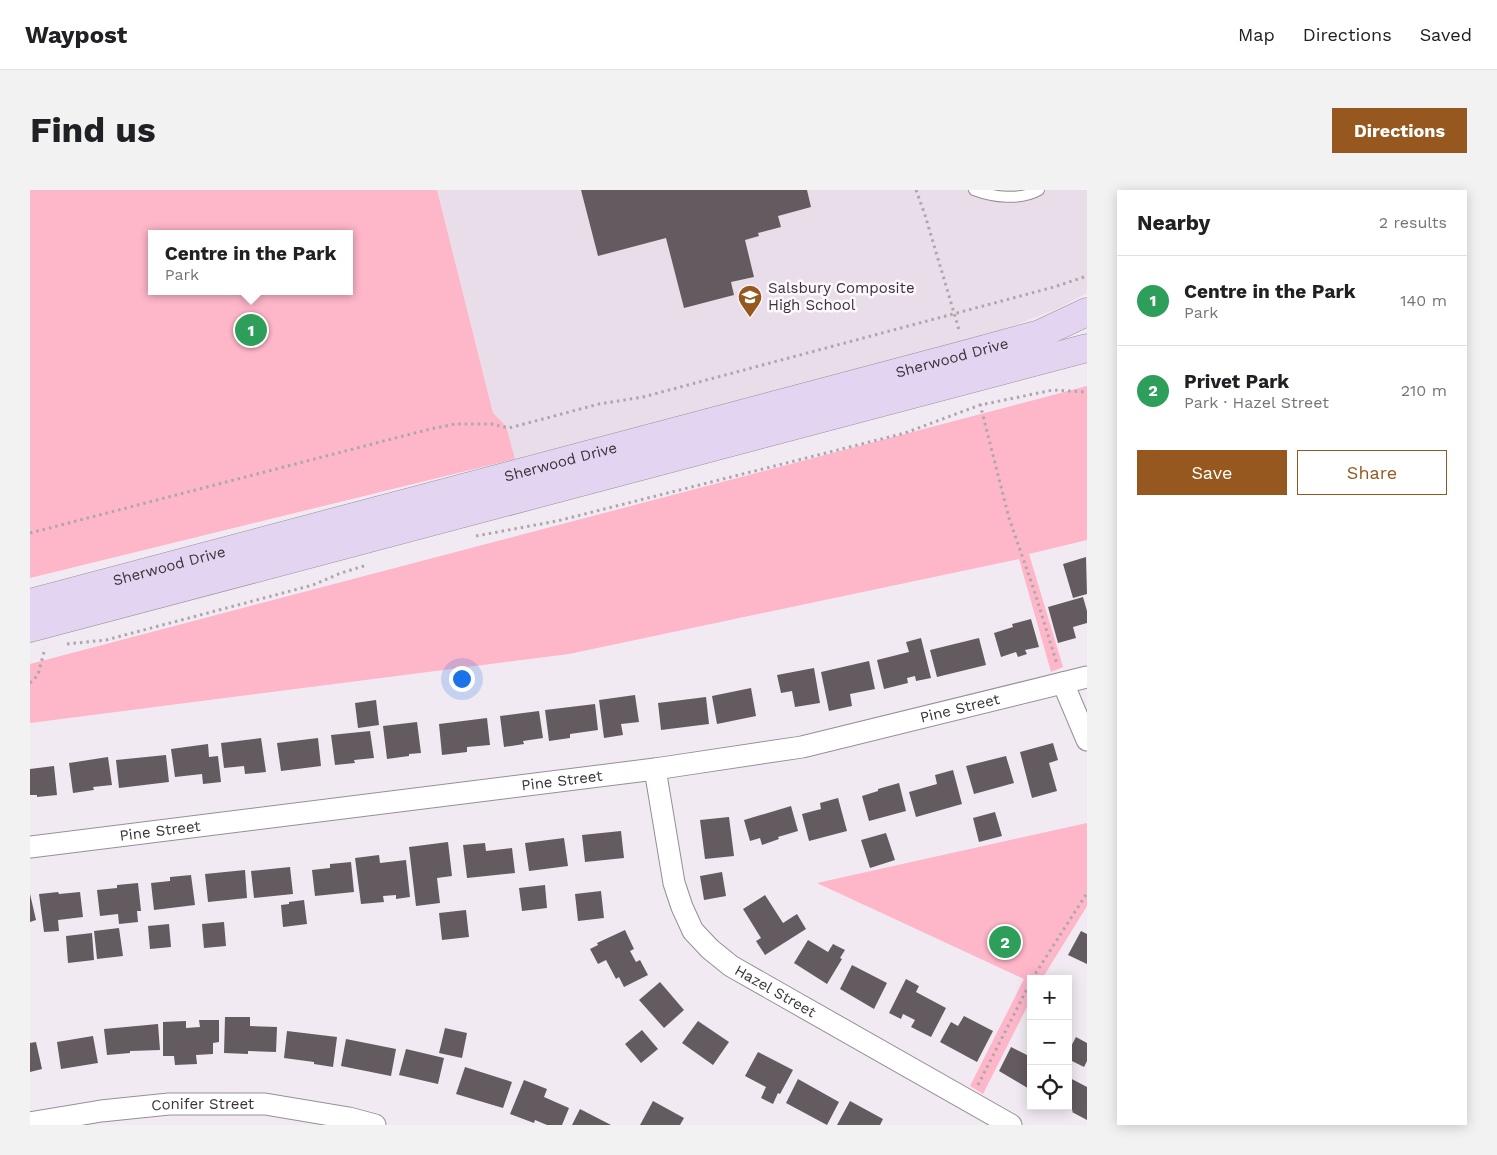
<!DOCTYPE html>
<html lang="en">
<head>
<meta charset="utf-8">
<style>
	body { margin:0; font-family:"Work Sans",sans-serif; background:#f2f2f2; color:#202124 }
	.controls { position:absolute; right:15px; bottom:15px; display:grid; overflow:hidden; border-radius:0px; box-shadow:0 2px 12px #0003 }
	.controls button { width:45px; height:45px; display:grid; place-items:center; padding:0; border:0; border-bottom:1px solid #e0e0e0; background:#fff; color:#202124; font:25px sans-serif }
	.you { position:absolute; left:431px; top:488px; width:18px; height:18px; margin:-12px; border:4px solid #fff; border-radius:50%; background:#1a73e8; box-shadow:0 0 0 8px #1a73e833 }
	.badge { display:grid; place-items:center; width:32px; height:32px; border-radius:50%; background:#96581e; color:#fff; font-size:16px; font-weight:700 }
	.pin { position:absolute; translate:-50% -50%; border:2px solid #fff; box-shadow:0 1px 5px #0006 }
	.popup { position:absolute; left:118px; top:40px; width:205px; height:65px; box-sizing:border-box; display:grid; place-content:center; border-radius:0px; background:#fff; filter:drop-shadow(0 1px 4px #0005); font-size:16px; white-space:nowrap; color:#757577 }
	.popup b { font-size:19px; color:#202124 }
	.popup::after { content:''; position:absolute; left:50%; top:100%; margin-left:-10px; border:10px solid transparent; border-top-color:#fff }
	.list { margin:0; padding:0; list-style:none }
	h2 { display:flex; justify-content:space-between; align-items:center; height:65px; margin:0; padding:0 20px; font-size:21px }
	h2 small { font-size:16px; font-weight:400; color:#757577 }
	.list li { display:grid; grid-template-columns:32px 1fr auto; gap:15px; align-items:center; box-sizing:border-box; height:90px; padding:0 20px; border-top:1px solid #e0e0e0 }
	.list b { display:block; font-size:19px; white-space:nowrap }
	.list p { margin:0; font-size:16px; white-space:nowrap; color:#757577 }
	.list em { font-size:16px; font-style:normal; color:#757577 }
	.actions { display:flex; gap:10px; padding:15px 20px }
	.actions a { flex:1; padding:11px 0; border:1px solid #96581e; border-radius:0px; text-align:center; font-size:18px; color:#96581e }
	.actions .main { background:#96581e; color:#fff }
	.icon { flex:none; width:28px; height:28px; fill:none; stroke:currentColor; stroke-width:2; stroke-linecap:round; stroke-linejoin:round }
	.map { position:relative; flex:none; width:1057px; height:935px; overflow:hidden; border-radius:0px }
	header { display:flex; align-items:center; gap:30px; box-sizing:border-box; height:70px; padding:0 25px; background:#fff; border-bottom:1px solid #e0e0e0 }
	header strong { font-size:24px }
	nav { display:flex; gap:28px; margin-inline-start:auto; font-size:18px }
	.intro { display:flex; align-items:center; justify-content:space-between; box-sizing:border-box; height:120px; padding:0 30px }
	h1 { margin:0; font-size:35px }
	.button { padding:12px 22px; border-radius:0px; background:#96581e; color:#fff; font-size:18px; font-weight:700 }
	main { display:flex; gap:30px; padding:0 30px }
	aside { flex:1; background:#fff; border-radius:0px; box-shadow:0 2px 12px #0003 }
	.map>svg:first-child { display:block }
</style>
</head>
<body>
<header>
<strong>Waypost</strong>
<nav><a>Map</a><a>Directions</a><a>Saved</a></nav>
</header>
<div class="intro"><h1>Find us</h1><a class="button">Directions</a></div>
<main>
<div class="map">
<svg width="1057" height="935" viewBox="0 0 1057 935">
	<rect width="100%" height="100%" fill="#f1eaf2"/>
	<path fill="#e9ddea" d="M407,0H1057V103L1031,117L973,140L715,210L485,269L476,236L463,223Z"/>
	<path fill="#feb6c9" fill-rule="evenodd" d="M0,0H407L463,223L476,236L485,269L0,388ZM122,44H320V101H122Z
		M1057,196V350L999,364L1033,477L1021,482L989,369L539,464L0,533V474Z
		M1057,633V716L1012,789H1001V809L953,904L940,896L994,789L787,693Z"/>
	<path fill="#645b60" d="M551,0H777L781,17L748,26L751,37L728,43L729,46L715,50L724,87L701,92L704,105L654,118L636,48L568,66Z
		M1056,367L1057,404L1043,408L1033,374Z
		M1053,407L1057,421V433L1043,437L1046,448L1028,453L1018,417Z
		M1001,429L1009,457L995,460L997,464L988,467L986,462L971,467L964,443L983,437L982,434Z
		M891,448L901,488L886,491L885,486L877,488L878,493L854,499L847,470L879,462L876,452Z
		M949,448L956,475L907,487L900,460Z
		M839,471L845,499L820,504L822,516L799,521L791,482Z
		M784,478L790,513L765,517L762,501L751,503L747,485Z
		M721,498L726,526L687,534L682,506Z
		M605,505L609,532L591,534L593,545L574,548L569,510Z
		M676,507L679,534L631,540L628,513Z
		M346,510L349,535L328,538L325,513Z
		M565,514L568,540L540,544V548L519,551L515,520Z
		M509,521L513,548L493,551L494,554L474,557L470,526Z
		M457,528L460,555L437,557V562L412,565L409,534Z
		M387,532L391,563L379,564V566L357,569L353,536Z
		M340,541L344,568L324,570L325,573L305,575L301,545Z
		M231,548L236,582L215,584L214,576L194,578L191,553Z
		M288,548L291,576L251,581L247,553Z
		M1023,553L1028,570L1019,573L1027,601L1002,608L990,562Z
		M178,554L179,567L188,566L191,592L173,594L172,584L145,587L141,559Z
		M136,565L139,592L89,598L86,570Z
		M976,566L984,593L944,604L936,576Z
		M78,567L82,595L63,597L64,600L43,603L39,573Z
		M24,576L27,605L7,607V605H0V579Z
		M923,580L932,614L886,627L879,602L907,594L905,585Z
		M869,593L876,621L839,631L832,606L848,601V599Z
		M808,608L817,641L779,651L772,624L791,619L790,613Z
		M761,616L768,641L748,647L749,649L732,655L730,648L720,651L714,630Z
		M965,622L972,646L949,652L943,628Z
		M699,627L704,666L675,669L670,630Z
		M591,641L594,668L555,672L552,645Z
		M856,643L865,670L840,678L831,650Z
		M534,648L538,676L499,681L495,653Z
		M418,652L422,686L407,688L410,713L386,716L379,657Z
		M455,653L456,661L482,658L485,683L437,688L433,655Z
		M349,665L350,673L376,670L380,707L366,709V705L353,706L354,712L331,714L325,668Z
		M321,672L324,702L285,706L282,680L300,678V674Z
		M260,677L263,704L224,708L221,681Z
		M215,680L217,708L178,712L175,684Z
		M692,682L696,706L674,710L670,686Z
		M161,685L165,715L124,720L121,693L140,691V687Z
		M108,693L111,721H107L108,732L89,734L88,724L70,726L67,700L87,698V695Z
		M515,695L517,718L492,721L489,698Z
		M571,701L574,728L548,731L545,704Z
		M28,702L29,704L50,702L53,727L28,730L29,741L14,742L9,704Z
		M0,704L6,730L0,732Z
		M735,705L753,733L767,724L776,739L735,765L726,751L731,748L713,719Z
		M274,710L277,734L253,737L251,715L259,714V712Z
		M436,720L439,747L412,750L409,723Z
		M194,732L196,756L174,758L172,734Z
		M139,734L141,757L120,759L118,736Z
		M89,738L93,766L67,769L64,741Z
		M595,740L604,759L600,761L606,772L610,770L618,785L594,797L589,787L586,789L576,770L568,774L560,759L568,755L567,753Z
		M1051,741L1057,744V774L1038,765Z
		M62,743L64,770L38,773L36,746Z
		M778,750L798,762L803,754L815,760L810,768L812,769L797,794L764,773Z
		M822,775L857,793L844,819L810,799Z
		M876,789L889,796L886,802L916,818L901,847L881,837L885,830L873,824L871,829L859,823Z
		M630,792L654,820L634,838L609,810Z
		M934,826L963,841L947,872L910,852L921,832L928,836Z
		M195,827H220V836L247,837L246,862L218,861V864L194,863Z
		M169,830H189V852L183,853V864L166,865L167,874L145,875L144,866H133V832L156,831V838L170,837Z
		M668,831L699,852L683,875L652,853Z
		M128,834L130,860L100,861V863L77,865L74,839Z
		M415,838L437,843L432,868L409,863Z
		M612,840L628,859L611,873L595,854Z
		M257,841L307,847L303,877L284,874V872L254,868Z
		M63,846L68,873L31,879L27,852Z
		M1046,847L1057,853V871L1054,877L1038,869V862Z
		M316,849L366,859L361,886L311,876Z
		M6,852L12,879L0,882V853Z
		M981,857L1001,867V900L969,881Z
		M376,859L414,868L408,894L369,885Z
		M728,862L763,880L750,904L748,903L743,914L731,908L736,897L715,886Z
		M435,877L482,892L473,918L426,904Z
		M1038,887L1057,897V930L1042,922L1043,921L1035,916H1038Z
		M768,889L809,912L797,935L756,913Z
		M494,890L517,899L514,907L539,918L532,935H517L505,930L504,933L480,924Z
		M623,911L654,928L650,935H610Z
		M820,911L853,929L850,935H807Z
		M550,919L581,935H542Z"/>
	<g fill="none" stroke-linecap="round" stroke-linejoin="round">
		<defs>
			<path id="lane" d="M944,0C963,7 990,11 1009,0"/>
			<g id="street">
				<path d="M1033,493L1057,550"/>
				<path id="s1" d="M625,579L644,693L652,717L663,741L680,759L701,776L981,935"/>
				<path id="s2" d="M0,657L625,579L772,557L1057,487"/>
				<path id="s3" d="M0,933L71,921L139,914H235L319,928L345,935"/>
			</g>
			<g id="secondary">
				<path id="s4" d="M0,413L937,164L1010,144L1057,122"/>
				<path d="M0,438L1057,158"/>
			</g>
		</defs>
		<use href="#lane" stroke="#968f96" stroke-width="12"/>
		<use href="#street" stroke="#968f96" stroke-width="23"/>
		<use href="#secondary" stroke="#968f96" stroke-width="29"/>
		<path stroke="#ada7ad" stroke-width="3" stroke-dasharray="2.5 4" stroke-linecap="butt" d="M886,0L895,25L930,143
			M950,214L979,328L1004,400L1027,474
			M0,343L400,239L425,234H461L479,238L569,214L613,207L1024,97L1057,86
			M446,346L527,331L875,243L950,215L1023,200L1057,202
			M37,454L76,450L91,446L283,395L311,383L337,375
			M0,493L8,485L15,458
			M1002,789L1057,703
			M948,895L1001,791"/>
		<use href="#lane" stroke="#fff" stroke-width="10"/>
		<use href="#street" stroke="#fff" stroke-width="21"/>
		<use href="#secondary" stroke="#e3d4f2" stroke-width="28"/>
	</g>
	<defs>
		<symbol id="school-pin" viewBox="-11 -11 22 30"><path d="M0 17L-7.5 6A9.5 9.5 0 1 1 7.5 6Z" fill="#96581e" stroke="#fef8fe"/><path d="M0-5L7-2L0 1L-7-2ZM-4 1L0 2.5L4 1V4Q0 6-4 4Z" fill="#fff"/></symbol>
	</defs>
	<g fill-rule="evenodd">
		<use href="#school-pin" x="706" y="93" width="28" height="38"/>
	</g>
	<g text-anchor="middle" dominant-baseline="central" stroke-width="5" stroke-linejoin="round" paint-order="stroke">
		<g font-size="15" fill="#373437" stroke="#fef8fe" text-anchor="start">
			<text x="738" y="98">Salsbury Composite<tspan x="738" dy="17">High School</tspan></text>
		</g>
		<g font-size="15" fill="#373437" stroke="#fef8fe">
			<text stroke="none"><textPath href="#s4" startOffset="954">Sherwood Drive</textPath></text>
			<text stroke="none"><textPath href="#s4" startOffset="549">Sherwood Drive</textPath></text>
			<text stroke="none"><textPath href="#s4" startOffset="144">Sherwood Drive</textPath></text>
			<text stroke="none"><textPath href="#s2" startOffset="941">Pine Street</textPath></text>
			<text stroke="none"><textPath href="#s2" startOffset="536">Pine Street</textPath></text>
			<text stroke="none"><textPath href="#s2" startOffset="131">Pine Street</textPath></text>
			<text stroke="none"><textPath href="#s1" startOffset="270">Hazel Street</textPath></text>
			<text stroke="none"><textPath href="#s3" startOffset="174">Conifer Street</textPath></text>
		</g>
	</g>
</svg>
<div class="controls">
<button>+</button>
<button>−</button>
<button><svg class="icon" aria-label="locate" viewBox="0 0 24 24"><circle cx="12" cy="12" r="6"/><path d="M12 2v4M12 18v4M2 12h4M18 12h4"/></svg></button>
</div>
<div class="you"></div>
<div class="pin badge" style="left:221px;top:140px;background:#2e9e5b">1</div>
<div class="popup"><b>Centre in the Park</b>Park</div>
<div class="pin badge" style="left:975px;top:752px;background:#2e9e5b">2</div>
</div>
<aside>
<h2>Nearby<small>2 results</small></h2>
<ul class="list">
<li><span class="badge" style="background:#2e9e5b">1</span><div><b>Centre in the Park</b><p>Park</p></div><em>140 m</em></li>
<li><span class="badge" style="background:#2e9e5b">2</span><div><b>Privet Park</b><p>Park · Hazel Street</p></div><em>210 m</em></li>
</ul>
<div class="actions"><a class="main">Save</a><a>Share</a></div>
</aside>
</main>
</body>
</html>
